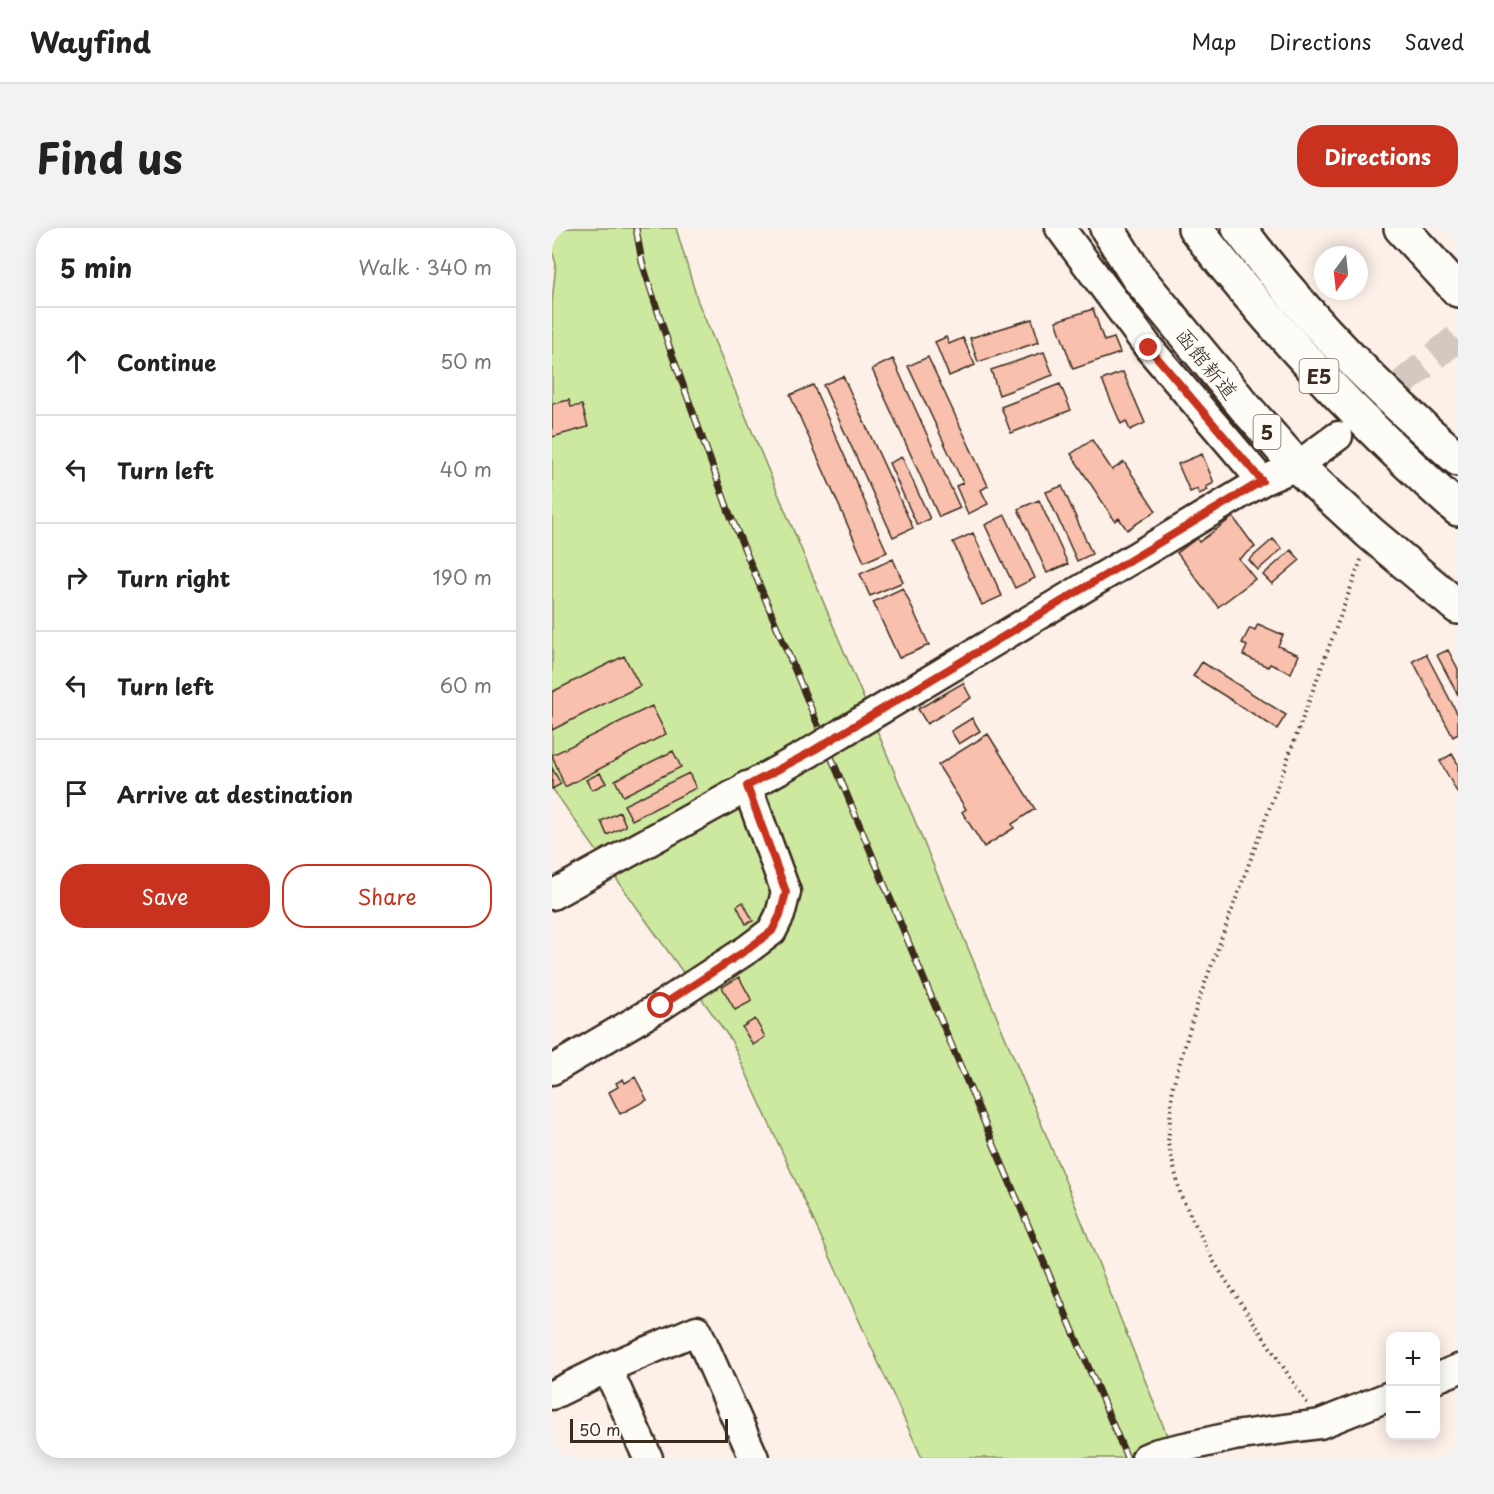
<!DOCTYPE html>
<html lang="en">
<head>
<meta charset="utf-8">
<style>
	body { margin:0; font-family:"Playpen Sans","Klee One",sans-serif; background:#f2f2f2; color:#222 }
	.controls { position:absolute; right:18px; bottom:18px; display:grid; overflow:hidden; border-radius:12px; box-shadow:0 3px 15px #0003 }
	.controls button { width:54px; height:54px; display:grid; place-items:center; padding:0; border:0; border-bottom:2px solid #e0e0e0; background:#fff; color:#222; font:30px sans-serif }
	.compass { position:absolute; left:762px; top:18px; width:54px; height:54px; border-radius:50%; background:#fff; box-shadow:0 3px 15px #0003; rotate:195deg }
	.scale { position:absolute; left:18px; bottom:15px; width:158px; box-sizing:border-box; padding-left:6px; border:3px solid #3b2a1e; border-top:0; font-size:16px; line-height:21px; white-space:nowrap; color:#3b2a1e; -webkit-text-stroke:4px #fdfcf7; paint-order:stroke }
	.stop { position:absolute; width:18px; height:18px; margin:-14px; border:4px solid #c8321e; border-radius:50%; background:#fff }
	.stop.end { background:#c8321e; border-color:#fff; box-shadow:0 2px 6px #0008 }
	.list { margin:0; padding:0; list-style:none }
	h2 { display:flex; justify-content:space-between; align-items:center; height:78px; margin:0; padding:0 24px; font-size:26px }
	h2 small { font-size:20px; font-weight:400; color:#767676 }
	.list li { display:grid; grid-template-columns:39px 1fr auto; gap:18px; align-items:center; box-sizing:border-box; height:108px; padding:0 24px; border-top:2px solid #e0e0e0 }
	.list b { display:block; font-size:22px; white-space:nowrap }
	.list em { font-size:20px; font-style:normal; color:#767676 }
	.actions { display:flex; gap:12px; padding:18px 24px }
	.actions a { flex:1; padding:14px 0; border:2px solid #c8321e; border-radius:24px; text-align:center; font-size:21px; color:#c8321e }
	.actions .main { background:#c8321e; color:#fff }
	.icon { flex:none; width:33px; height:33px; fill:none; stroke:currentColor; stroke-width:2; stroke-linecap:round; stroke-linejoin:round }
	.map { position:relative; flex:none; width:906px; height:1230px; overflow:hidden; border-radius:24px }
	header { display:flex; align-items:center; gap:36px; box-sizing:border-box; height:84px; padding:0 30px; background:#fff; border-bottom:2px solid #e0e0e0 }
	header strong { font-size:28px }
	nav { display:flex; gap:33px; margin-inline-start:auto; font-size:21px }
	.intro { display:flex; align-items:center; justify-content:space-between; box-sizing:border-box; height:144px; padding:0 36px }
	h1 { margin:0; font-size:42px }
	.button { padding:15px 27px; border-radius:24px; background:#c8321e; color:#fff; font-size:21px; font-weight:700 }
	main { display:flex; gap:36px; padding:0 36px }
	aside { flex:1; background:#fff; border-radius:24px; box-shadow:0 3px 15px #0003 }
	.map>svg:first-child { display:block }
</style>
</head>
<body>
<header>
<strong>Wayfind</strong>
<nav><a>Map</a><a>Directions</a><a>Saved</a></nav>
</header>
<div class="intro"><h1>Find us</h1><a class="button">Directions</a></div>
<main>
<aside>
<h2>5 min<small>Walk · 340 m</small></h2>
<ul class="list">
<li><svg class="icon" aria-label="ahead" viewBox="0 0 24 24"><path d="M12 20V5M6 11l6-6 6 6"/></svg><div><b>Continue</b></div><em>50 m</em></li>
<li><svg class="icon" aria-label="left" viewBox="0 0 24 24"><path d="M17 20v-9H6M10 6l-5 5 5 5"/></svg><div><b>Turn left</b></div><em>40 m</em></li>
<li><svg class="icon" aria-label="right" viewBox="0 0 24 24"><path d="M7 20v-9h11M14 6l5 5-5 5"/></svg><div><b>Turn right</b></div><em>190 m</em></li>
<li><svg class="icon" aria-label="left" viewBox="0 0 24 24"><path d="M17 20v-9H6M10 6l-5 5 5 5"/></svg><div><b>Turn left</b></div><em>60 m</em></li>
<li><svg class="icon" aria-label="arrive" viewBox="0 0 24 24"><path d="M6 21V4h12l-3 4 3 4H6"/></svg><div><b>Arrive at destination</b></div></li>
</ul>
<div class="actions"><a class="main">Save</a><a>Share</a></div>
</aside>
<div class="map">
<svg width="906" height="1230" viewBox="0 0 906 1230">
	<rect width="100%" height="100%" fill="#fcf0e8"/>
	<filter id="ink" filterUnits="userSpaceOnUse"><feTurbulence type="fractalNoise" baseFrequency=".0167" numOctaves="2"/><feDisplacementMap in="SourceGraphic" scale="12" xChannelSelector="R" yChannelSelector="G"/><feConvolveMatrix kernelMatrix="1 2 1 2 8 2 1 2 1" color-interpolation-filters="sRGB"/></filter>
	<g filter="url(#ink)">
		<path fill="#cde9a0" stroke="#848a5f" stroke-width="1.5" d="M0,0H124L146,74L520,969L624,1230H370L179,812L0,560V74L4,36L0,23Z"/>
		<path fill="#f8c0ad" stroke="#3b2a1e" stroke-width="1.5" d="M541,81L552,113L562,110L568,125L521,141L504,93Z
			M480,91L487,114L426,134L418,110Z
			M394,109L397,116L411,110L423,137L397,148L383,114Z
			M492,124L501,147L447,167L439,142Z
			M376,129L436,258L429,262L436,276L416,286L404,258L411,255L356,138Z
			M341,131L408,280L387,289L320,141Z
			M571,144L593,195L578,202L574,193L569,196L550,152Z
			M291,148L361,300L341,309L271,157Z
			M508,156L519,182L459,205L449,179Z
			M261,157L335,324L312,334L238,167Z
			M17,172L19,179L30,177L36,199L0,209V176Z
			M540,212L560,242L572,234L604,283L575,302L567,290L563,293L519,226Z
			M650,226L662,255L654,259L656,262L647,266L645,261L638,264L626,236Z
			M350,229L378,291L365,297L337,235Z
			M510,258L540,326L525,333L494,264Z
			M487,272L516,336L495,345L466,281Z
			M453,287L483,350L463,360L433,297Z
			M681,289L703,319L687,331L703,351L666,379L625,325L645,310L647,314Z
			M421,305L450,368L430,377L401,314Z
			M721,311L730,321L706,342L697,332Z
			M739,322L748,332L720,356L711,347Z
			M341,331L351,354L318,368L308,346Z
			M351,360L377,417L347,430L321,374Z
			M706,396L731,407L726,418L747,427L739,445L718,436L716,439L691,427L695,418L690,415L698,400L703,402Z
			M896,422L906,441V467L885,427Z
			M874,426L906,487V506L901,509L861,433Z
			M72,428L88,458L0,502V464Z
			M650,434L734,487L725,501L641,448Z
			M411,455L419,470L375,496L366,481Z
			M100,478L114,506L13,559L0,527Z
			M420,490L428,503L407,516L399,503Z
			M436,506L483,581L460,596L462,600L432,619L410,584L414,581L386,537Z
			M121,523L129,539L71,568L63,552Z
			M900,526L906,536V566L888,533Z
			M0,540L9,556L0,561Z
			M48,545L54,555L40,562L34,552Z
			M137,545L144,560L80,592L72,577Z
			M68,584L74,598L55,607L49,593Z
			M191,674L201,693L194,696L185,678Z
			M187,749L200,773L183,782L170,759Z
			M203,791L213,809L201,817L190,799Z
			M83,849L95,872L68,886L57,864L66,859L64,855L71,851L73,855Z"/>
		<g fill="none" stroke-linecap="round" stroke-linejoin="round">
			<path stroke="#d5c8c0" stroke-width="28" stroke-dasharray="28 14" stroke-linecap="butt" d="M818,182L906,109"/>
			<defs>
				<path id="minor" d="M508,0L597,120L710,253
					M293,503L710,253L745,238L786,208
					M0,667L257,525
					M0,842L109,778L196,721L220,703L228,687L234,664L195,558
					M55,1140L96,1230
					M884,1150L906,1141
					M0,1167L55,1140L145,1102L202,1230
					M594,1230L606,1225L682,1208L768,1196L838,1168"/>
				<path id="highway" d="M555,0L585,48L692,178L745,238L818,305L906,379
					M643,0C723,104 808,194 906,281
					M687,0C750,85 826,162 906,231
					M849,0L906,62"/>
			</defs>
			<use href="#minor" stroke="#3b2a1e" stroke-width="33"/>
			<use href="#highway" stroke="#3b2a1e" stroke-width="38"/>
			<path stroke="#3b2a1e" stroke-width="4" stroke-dasharray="1.5 4.5" stroke-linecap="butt" d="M755,1175L662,1034L629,968L616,915L621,857L646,774L809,332"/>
			<use href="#minor" stroke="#fdfcf7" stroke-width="28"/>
			<use href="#highway" stroke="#fdfcf7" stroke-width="33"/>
			<defs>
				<path id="rail" d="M84,0L90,34L117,118L177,284L391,797L575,1230"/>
			</defs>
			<use href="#rail" stroke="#3b2a1e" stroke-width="7"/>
			<use href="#rail" stroke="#fdfcf7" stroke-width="4.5" stroke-dasharray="14" stroke-linecap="butt"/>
			<defs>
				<path id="minor-bridge" d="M257,525L293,503"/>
			</defs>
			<use href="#minor-bridge" stroke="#3b2a1e" stroke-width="33" stroke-linecap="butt"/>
			<use href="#minor-bridge" stroke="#fdfcf7" stroke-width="28"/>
		</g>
	</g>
	<g fill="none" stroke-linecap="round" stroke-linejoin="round" filter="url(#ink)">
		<path stroke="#c8321e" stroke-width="8" d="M109,778L196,721L220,703L228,687L234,664L195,558L257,525L710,253L597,120"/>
	</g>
	<g text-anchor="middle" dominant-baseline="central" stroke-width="4.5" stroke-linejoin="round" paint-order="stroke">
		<g fill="#fdfcf7" stroke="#75695f" stroke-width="1.5">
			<rect x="747.5" y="131" width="39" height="34" rx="4.5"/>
			<rect x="701.5" y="187" width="27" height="34" rx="4.5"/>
		</g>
		<g font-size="20" font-weight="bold" fill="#3b2a1e">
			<text x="767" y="148">E5</text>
			<text x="715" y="204">5</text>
		</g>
		<g font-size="21" fill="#3b2a1e" stroke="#fdfcf7">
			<text transform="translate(656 135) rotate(51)">函館新道</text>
		</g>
	</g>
</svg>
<div class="controls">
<button>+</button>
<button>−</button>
</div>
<svg class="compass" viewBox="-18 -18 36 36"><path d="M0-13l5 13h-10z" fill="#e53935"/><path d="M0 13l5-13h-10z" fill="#767676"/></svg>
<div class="scale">50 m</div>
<div class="stop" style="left:109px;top:778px"></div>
<div class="stop end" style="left:597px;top:120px"></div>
</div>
</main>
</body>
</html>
